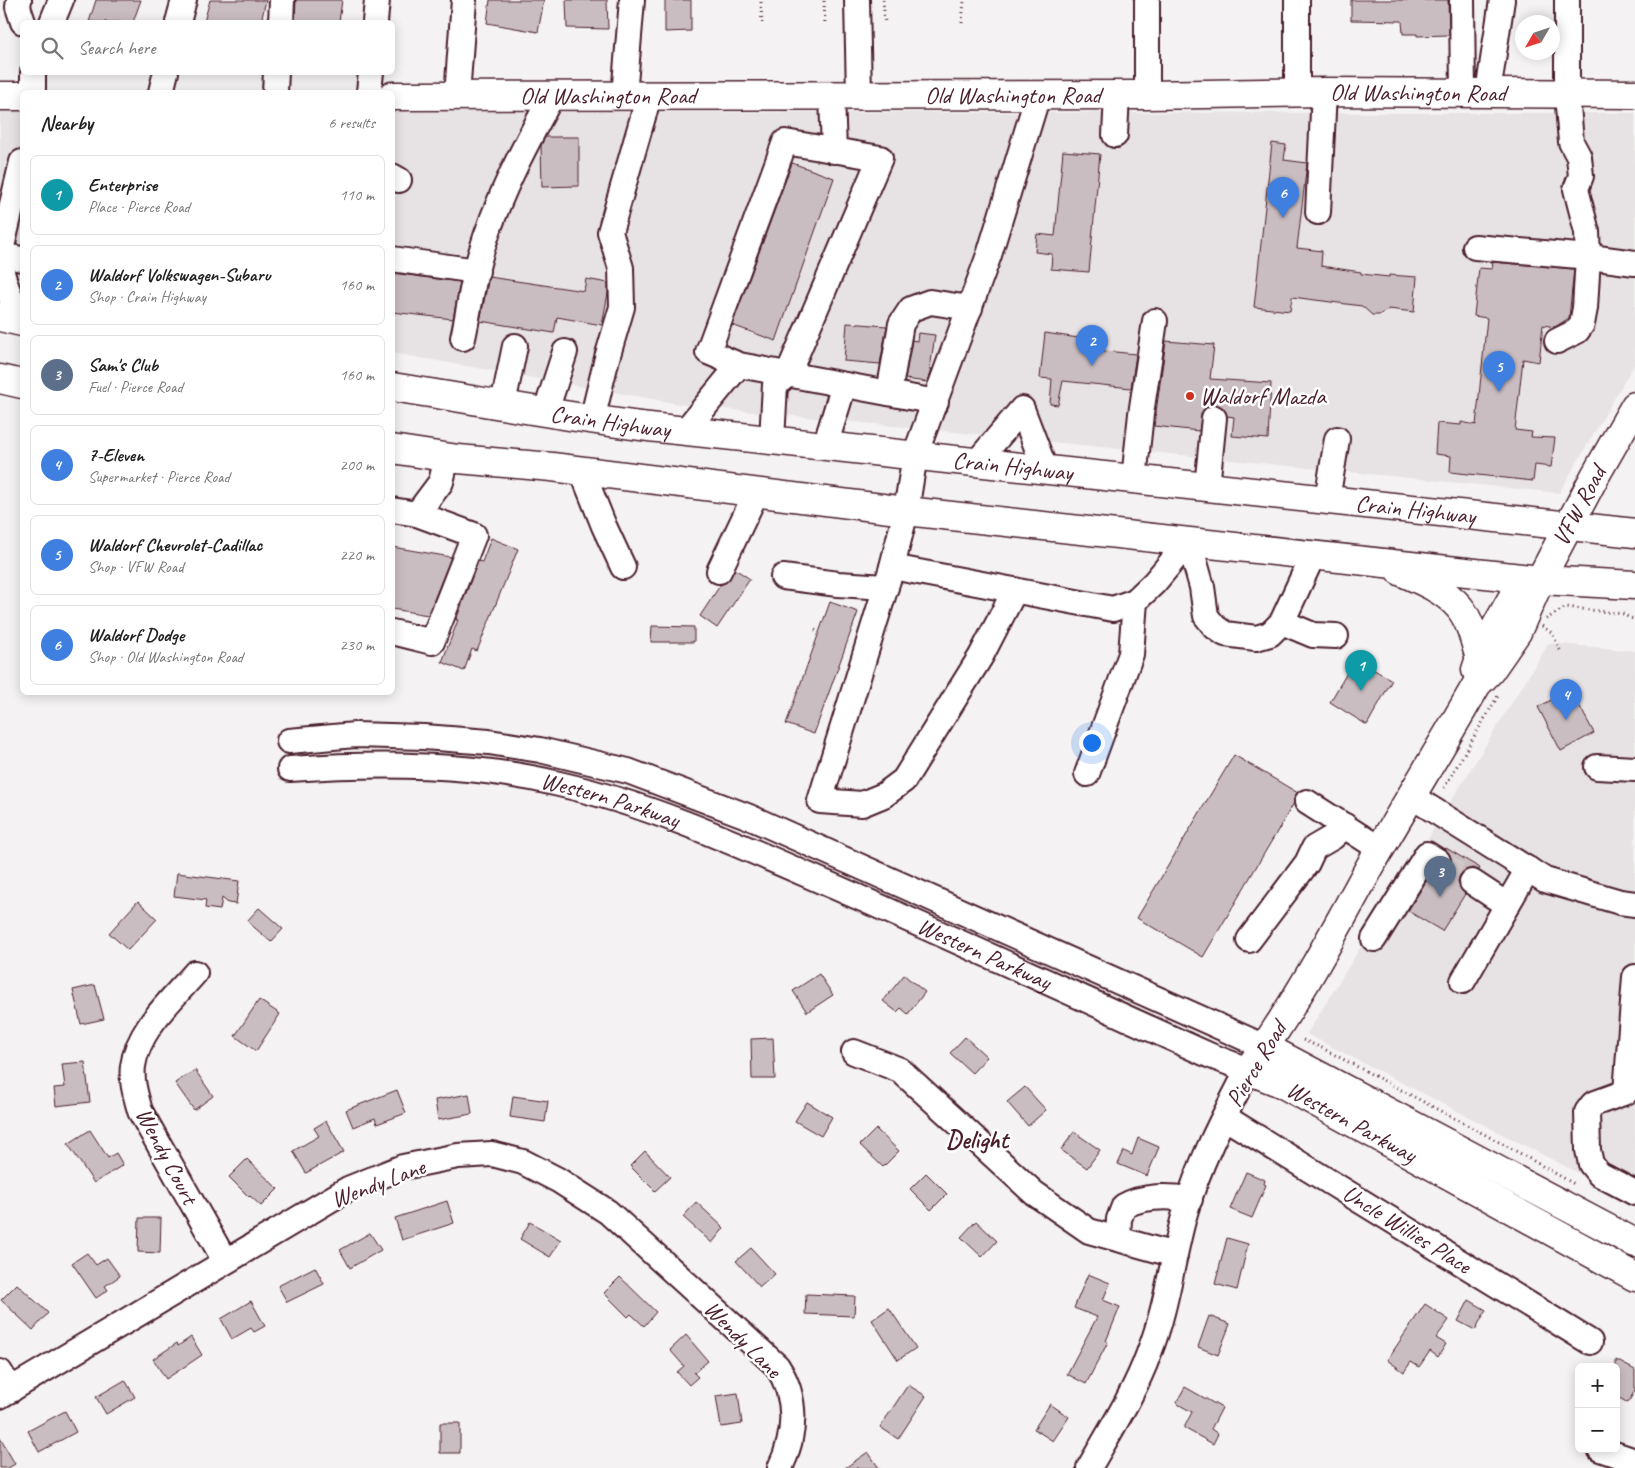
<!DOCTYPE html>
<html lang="en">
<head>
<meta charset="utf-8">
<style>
	body { margin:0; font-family:Caveat,sans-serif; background:#f2f2f2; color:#222 }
	.controls { position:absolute; right:15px; bottom:15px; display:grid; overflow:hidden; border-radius:8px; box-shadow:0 2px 12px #0003 }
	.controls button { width:45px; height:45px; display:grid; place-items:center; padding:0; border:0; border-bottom:1px solid #e0e0e0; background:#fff; color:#222; font:25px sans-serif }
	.compass { position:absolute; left:1515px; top:15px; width:45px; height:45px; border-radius:50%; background:#fff; box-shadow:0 2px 12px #0003; rotate:231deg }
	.you { position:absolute; left:1091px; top:742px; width:18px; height:18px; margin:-12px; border:4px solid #fff; border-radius:50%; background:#1a73e8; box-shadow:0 0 0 8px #1a73e833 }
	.badge { display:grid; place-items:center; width:32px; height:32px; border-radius:50%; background:#ea580c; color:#fff; font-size:16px; font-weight:700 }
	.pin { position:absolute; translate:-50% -41px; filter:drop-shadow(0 1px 2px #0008) }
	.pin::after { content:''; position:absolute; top:26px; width:18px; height:15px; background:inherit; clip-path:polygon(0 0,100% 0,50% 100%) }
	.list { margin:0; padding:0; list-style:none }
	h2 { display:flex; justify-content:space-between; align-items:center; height:65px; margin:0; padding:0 20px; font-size:21px }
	h2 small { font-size:16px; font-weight:400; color:#767676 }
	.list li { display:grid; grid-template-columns:32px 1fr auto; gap:15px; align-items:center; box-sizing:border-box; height:80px; margin:0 10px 10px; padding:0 10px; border:1px solid #e0e0e0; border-radius:8px }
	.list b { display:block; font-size:19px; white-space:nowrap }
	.list p { margin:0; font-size:16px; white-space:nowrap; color:#767676 }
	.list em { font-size:16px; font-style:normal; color:#767676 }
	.icon { flex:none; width:28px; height:28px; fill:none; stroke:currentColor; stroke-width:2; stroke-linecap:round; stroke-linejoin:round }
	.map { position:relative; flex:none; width:1635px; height:1468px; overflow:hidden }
	.search { position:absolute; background:#fff; box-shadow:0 2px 12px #0003; left:20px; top:20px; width:375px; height:55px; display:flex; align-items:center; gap:12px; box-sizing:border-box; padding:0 18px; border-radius:8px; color:#767676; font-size:19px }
	.panel { position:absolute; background:#fff; box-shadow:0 2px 12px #0003; left:20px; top:90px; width:375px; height:605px; border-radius:8px }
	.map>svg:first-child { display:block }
</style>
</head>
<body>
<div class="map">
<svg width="1635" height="1468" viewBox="0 0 1635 1468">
	<rect width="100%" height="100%" fill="#f4f2f2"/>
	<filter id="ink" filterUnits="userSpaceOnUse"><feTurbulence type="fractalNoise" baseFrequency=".02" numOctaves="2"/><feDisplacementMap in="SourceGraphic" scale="10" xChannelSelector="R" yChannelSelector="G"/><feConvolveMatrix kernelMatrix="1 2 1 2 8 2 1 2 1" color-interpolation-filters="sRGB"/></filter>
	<g filter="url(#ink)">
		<path fill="#e7e2e3" d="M0,111H22V287L0,283Z
			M392,112L1635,113V363L1559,493L686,405L393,353Z
			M1549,643L1635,651V1202L1307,1034Z"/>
		<path fill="#cabdc1" stroke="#4a1f2b" d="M96,0H141L133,22H89Z
			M210,0H266L261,22H204Z
			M296,0H342L339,22H295Z
			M490,0H544L538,32L487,23Z
			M566,0H607L608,29L567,28Z
			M665,0H691V31L665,32Z
			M1351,0H1448L1449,35L1417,36V34H1403L1402,21L1351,20Z
			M545,137H579V186L542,187L541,145Z
			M1272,143L1286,145L1284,160L1307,163L1297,248L1322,251L1321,266L1361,272V274L1389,277V275L1417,277L1414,312L1389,309L1379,315H1372L1362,306L1292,297L1290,311L1254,307Z
			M1063,151L1100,154L1089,272L1051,269L1052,254L1035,252L1037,234L1055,236Z
			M792,163L834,178L776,341L732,325Z
			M1493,262L1574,269L1569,318L1555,327L1543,325L1539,362L1523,359L1515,430L1532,432L1531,437L1555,438L1551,467L1535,465L1533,481L1450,472L1451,456L1435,454L1437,423L1461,425V422L1476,425L1487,318L1474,316L1479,268L1492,269Z
			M392,273L460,282L453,319L392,312Z
			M489,277L584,291L586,279L608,283V293L602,325L557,317L554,333L480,321Z
			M847,323L887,326L880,364L844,361Z
			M918,333L935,335L930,369H932L927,382L905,379L912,340L917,341Z
			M1045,333L1085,339L1084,349L1136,354L1131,388L1063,381L1058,405L1050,404L1052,379L1040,378Z
			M1166,341L1214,345L1210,379L1271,383L1268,439L1232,436L1234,417L1227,416L1222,407L1216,404L1209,405L1203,410L1199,431L1154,426Z
			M491,538L518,549L477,651L472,649L464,671L442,662L458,620H456L478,561L482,562Z
			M392,547L451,557L428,615L392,609Z
			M735,569L750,579L717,628L700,616L721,584L727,582Z
			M830,602L858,612L814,734L786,724Z
			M652,626L694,627V642H651Z
			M1355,659L1392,680L1367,725L1330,702Z
			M1571,690L1594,733L1561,751L1538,707Z
			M1234,755L1298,793L1295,795L1294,803L1203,957L1137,918Z
			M1446,848L1480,868L1479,870L1472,868L1466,870L1460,875L1458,881L1460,888L1465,894L1442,931L1408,911L1431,873L1438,875L1444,873L1450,868L1452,861L1450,855L1445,849Z
			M177,873L239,881L236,904L228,903L222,898L220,910L205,908L206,900L174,896Z
			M138,901L157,919L128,950L109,933Z
			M259,908L283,929L271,942L247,921Z
			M819,974L833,995L807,1012L793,991Z
			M904,975L925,992L908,1014L901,1008L897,1012L883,1001Z
			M95,985L104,1019L81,1024L73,990Z
			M259,1000L280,1014L256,1051L235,1036Z
			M965,1037L987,1057L972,1073L950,1053Z
			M773,1038L775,1079H752L751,1039Z
			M85,1062L90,1102L56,1106L54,1088L65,1087L62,1064Z
			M195,1070L213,1096L194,1110L175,1083Z
			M1025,1087L1046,1110L1028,1126L1007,1102Z
			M397,1090L406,1113L377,1124L375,1118L353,1127L346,1110Z
			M469,1094L472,1114L438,1120L435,1100Z
			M513,1096L548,1101L545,1122L510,1117Z
			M807,1102L832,1117L821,1136L795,1121Z
			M326,1121L344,1152L306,1173L293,1151L319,1136L314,1128Z
			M876,1129L899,1151L883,1167L860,1145Z
			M90,1130L108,1158L116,1153L123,1165L94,1183L68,1144Z
			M1074,1132L1100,1150L1087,1168L1061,1150Z
			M1138,1138L1159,1147L1147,1176L1118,1164L1124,1151L1132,1155Z
			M645,1151L670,1177L655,1191L630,1166Z
			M247,1159L278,1189L261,1206L250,1196L249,1197L229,1177Z
			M1246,1172L1265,1180L1264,1184L1266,1185L1252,1218L1230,1209Z
			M926,1173L947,1194L931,1210L910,1189Z
			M447,1201L454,1223L402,1240L395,1218Z
			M696,1202L724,1228L712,1243L683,1217Z
			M139,1218H161L160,1253L138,1252Z
			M976,1221L997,1241L982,1257L961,1237Z
			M530,1222L561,1240L550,1257L520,1239Z
			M370,1233L381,1250L350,1268L340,1250Z
			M1227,1238L1248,1244L1237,1290L1215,1284Z
			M751,1248L775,1274L760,1287L736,1261Z
			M87,1253L96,1265L107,1258L120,1276L105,1286L108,1290L96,1298L72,1263Z
			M315,1267L324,1284L287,1302L278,1286Z
			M1088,1274L1110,1283L1103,1300L1120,1307L1106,1341L1108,1342L1086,1384L1067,1374L1097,1317L1074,1308Z
			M620,1277L656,1312L644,1326L631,1314L628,1317L604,1293Z
			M17,1284L48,1313L33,1330L1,1300Z
			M806,1294L855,1296L854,1316L805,1314Z
			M1469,1300L1486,1310L1475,1330L1458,1321Z
			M251,1301L265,1326L254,1332L251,1328L232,1339L221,1319Z
			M1425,1304L1449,1320L1436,1338L1446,1344L1438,1357L1430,1351L1419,1367L1411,1362L1404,1372L1387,1360Z
			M889,1308L916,1348L898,1360L872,1320Z
			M1209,1316L1230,1324L1218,1355L1198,1347Z
			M686,1335L708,1361L694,1373L698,1377L689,1385L677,1372L684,1366L670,1350Z
			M191,1337L202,1355L166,1379L153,1359L177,1343L178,1346Z
			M1616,1360L1635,1370V1390L1628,1403L1616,1396Z
			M125,1380L135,1397L106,1414L96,1397Z
			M908,1385L926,1396L898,1439L880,1427Z
			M1185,1387L1222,1408L1211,1429L1218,1434L1213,1444L1184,1428L1192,1412L1176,1403Z
			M738,1393L742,1424L721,1427L716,1396Z
			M1050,1404L1069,1417L1053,1441L1034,1429Z
			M65,1411L76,1432L39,1452L28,1431Z
			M440,1423H460V1453H440Z
			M0,1438L15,1464L8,1468H0Z
			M868,1452L879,1468H845Z"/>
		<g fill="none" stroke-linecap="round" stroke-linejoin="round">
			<path stroke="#d2c8ca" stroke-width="24" stroke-dasharray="24 12" stroke-linecap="butt" d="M1438,861L1472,882"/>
			<defs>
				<g id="minor">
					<path d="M19,0L18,7L23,22"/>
					<path d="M857,0L859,96"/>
					<path d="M1462,0L1463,94"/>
					<path d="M52,22L61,0"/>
					<path d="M178,22L184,0"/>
					<path d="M281,22L282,0"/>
					<path d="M375,22L377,0"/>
					<path d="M33,72V92"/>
					<path d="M161,92L166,72"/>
					<path d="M275,92L276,72"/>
					<path d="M369,92L371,72"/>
					<path d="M1297,92V0"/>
					<path d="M1488,93L1502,0"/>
					<path d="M1147,95V0"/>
					<path d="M457,96L464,0"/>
					<path d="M624,96L632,0"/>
					<path d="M832,96L834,151"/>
					<path d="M1115,135L1117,95"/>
					<path d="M392,176L399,180"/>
					<path d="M1318,212L1324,92"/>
					<path d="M1475,247L1590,257L1635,263"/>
					<path d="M0,255L22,259"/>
					<path d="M392,259L477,271"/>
					<path d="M21,321C12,300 0,278 0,255L22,162"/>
					<path d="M463,338C469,311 472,283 480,256C496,200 524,147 552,96"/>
					<path d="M1557,341L1577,331L1582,324L1585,308L1588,257L1587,232L1576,189L1581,176L1579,157L1571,142L1567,94V0"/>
					<path d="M889,393L901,324L911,309L930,302L970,308"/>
					<path d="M503,404L515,346"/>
					<path d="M546,411L565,352"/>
					<path d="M592,420L607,358L622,307L621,268L610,232L649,96"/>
					<path d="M685,431L739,365"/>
					<path d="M772,440L775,385L788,374L880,158L785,142L708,352L739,365L936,402"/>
					<path d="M825,446L844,385"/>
					<path d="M977,462L1022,409L1045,469"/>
					<path d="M582,471L604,526L623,567"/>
					<path d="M1134,479L1141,414L1155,321"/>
					<path d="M1207,487L1214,418"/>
					<path d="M1327,500L1337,439"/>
					<path d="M392,510L417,514L441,482L447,457"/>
					<path d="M1189,541L1202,587L1206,616L1215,627L1225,634L1256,638L1270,634L1282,622L1313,555"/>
					<path d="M892,567L1113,609L1135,601L1154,583L1189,541"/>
					<path d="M719,571L756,493"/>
					<path d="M783,577L838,584L886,587"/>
					<path d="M1015,590L981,656L904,780L884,795L862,804L820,801L892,567L906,511L915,455L989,255L1038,95"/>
					<path d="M1282,622L1313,635L1336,636"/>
					<path d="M392,632L432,642L474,535L417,514"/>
					<path d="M289,741L355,735L424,737L489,742L540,750L628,771L747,816L1265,1047"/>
					<path d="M1597,767L1635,769"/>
					<path id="s1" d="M290,769C379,763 472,763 559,784C656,806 745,848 835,887C961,942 1086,1000 1211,1056L1248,1070C1224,1116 1199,1163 1185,1213C1172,1259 1167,1308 1149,1353C1134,1394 1110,1431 1089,1468"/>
					<path d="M1087,774L1131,654L1135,601"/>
					<path d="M1411,796L1545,880L1620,902L1635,904"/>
					<path d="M1307,802L1380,849"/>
					<path d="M1472,882L1507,905"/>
					<path d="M1374,939L1427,854L1438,861"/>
					<path d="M1249,940L1307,863L1314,848L1333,837L1345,826"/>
					<path d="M195,973C172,1000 138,1029 133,1066C131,1081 136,1096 140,1111L225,1261"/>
					<path d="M1635,977L1626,1092L1593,1104L1587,1112L1588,1150L1591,1164L1599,1174L1635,1193"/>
					<path d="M1463,981L1528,869"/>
					<path d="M854,1052L900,1070L1034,1193L1089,1231L1175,1255"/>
					<path d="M1224,1117L1590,1342"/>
					<path d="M1118,1239L1119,1219L1124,1206C1144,1195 1168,1196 1190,1199"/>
					<path d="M0,1372L11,1390"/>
					<path d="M0,1396L348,1189L403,1167L458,1156L492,1154L523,1162L558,1180L608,1212L777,1366C798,1398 796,1435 780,1468"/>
					<path d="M1600,1449L1635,1461"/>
				</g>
				<g id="major">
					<path d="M0,96H22"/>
					<path id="s2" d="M392,96L1147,95L1324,92L1635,94"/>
					<path id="s3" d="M1635,406L1595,476L1540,580L1517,632L1490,671L1477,684C1443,744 1407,802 1373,861C1334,932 1296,1005 1248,1070L1281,1083L1635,1277"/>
					<path d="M1476,670L1482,652L1511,600L1535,584"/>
					<path d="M1265,1047L1635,1243"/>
				</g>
				<g id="highway">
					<path d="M0,317L22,322"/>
					<path d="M0,379L22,384"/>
					<path id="s4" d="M392,387C478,400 563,417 649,427L1635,533"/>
					<path d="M392,449L458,459L552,467L906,511L1540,580L1635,585"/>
					<path d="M1400,571C1421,580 1445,590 1460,608C1471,622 1475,642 1480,659"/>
				</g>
			</defs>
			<use href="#minor" stroke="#4a1f2b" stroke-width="28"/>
			<use href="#major" stroke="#4a1f2b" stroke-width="31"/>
			<use href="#highway" stroke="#4a1f2b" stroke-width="31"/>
			<path stroke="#4a1f2b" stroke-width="3" stroke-dasharray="1 4" stroke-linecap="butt" d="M883,0L885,24
				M824,1L825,25
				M761,2L762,27
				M962,23L964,1
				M1546,619L1566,607L1623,614L1630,618L1635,619
				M1542,626L1552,633L1561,652
				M815,630L819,632
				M1444,788L1499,694
				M1279,828L1281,830
				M1303,1040L1322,1048L1514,1150L1576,1185"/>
			<use href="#minor" stroke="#fff" stroke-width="24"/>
			<use href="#major" stroke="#fff" stroke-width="28"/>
			<use href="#highway" stroke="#fff" stroke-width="28"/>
		</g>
	</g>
	<circle fill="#c8321e" stroke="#fff" stroke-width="2" cx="1190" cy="396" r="5"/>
	<g text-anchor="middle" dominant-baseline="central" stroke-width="5" stroke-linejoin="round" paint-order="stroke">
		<g font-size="24" fill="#4a1f2b" stroke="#fff">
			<text stroke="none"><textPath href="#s2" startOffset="1026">Old Washington Road</textPath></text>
			<text stroke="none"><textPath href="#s2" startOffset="621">Old Washington Road</textPath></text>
			<text stroke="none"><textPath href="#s2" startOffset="216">Old Washington Road</textPath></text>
			<text stroke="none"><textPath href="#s4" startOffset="221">Crain Highway</textPath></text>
			<text stroke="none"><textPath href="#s4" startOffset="626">Crain Highway</textPath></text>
			<text transform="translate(1579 506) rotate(-62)">VFW Road</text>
			<text stroke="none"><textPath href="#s4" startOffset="1031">Crain Highway</textPath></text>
			<text stroke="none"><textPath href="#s1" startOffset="324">Western Parkway</textPath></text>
			<text stroke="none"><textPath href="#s1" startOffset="729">Western Parkway</textPath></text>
			<text transform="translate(1256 1064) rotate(-59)">Pierce Road</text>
			<text stroke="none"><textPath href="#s3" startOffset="886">Western Parkway</textPath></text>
			<text transform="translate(167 1156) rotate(62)">Wendy Court</text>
			<text transform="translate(378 1183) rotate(-21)">Wendy Lane</text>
			<text transform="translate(1407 1229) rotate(32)">Uncle Willies Place</text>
			<text transform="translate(743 1339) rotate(45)">Wendy Lane</text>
		</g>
		<g font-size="24" fill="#4a1f2b" stroke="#fff" text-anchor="start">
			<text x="1200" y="396">Waldorf Mazda</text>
		</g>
		<g font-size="25" font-weight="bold" fill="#4a1f2b" stroke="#fff">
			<text x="977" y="1140">Delight</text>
		</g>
	</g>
</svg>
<div class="controls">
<button>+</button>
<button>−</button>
</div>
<svg class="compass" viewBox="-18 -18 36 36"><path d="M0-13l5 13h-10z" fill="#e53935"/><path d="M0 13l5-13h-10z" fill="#767676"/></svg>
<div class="you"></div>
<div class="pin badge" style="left:1361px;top:691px;background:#0f9aa8">1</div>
<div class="pin badge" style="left:1092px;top:366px;background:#3f7fe0">2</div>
<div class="pin badge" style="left:1440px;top:897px;background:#5c6f8a">3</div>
<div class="pin badge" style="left:1566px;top:720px;background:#3f7fe0">4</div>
<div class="pin badge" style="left:1499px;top:392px;background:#3f7fe0">5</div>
<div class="pin badge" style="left:1283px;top:218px;background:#3f7fe0">6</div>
<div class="search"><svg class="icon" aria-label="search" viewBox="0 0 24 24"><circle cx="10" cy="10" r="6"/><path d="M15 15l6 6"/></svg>Search here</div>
<section class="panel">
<h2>Nearby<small>6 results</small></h2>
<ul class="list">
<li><span class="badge" style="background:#0f9aa8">1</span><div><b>Enterprise</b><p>Place · Pierce Road</p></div><em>110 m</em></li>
<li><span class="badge" style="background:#3f7fe0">2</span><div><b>Waldorf Volkswagen-Subaru</b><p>Shop · Crain Highway</p></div><em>160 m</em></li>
<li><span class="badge" style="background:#5c6f8a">3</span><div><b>Sam's Club</b><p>Fuel · Pierce Road</p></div><em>160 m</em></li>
<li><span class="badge" style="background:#3f7fe0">4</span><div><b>7-Eleven</b><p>Supermarket · Pierce Road</p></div><em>200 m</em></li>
<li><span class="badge" style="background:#3f7fe0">5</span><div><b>Waldorf Chevrolet-Cadillac</b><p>Shop · VFW Road</p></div><em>220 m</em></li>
<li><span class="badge" style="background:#3f7fe0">6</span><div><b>Waldorf Dodge</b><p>Shop · Old Washington Road</p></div><em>230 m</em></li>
</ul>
</section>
</div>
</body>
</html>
